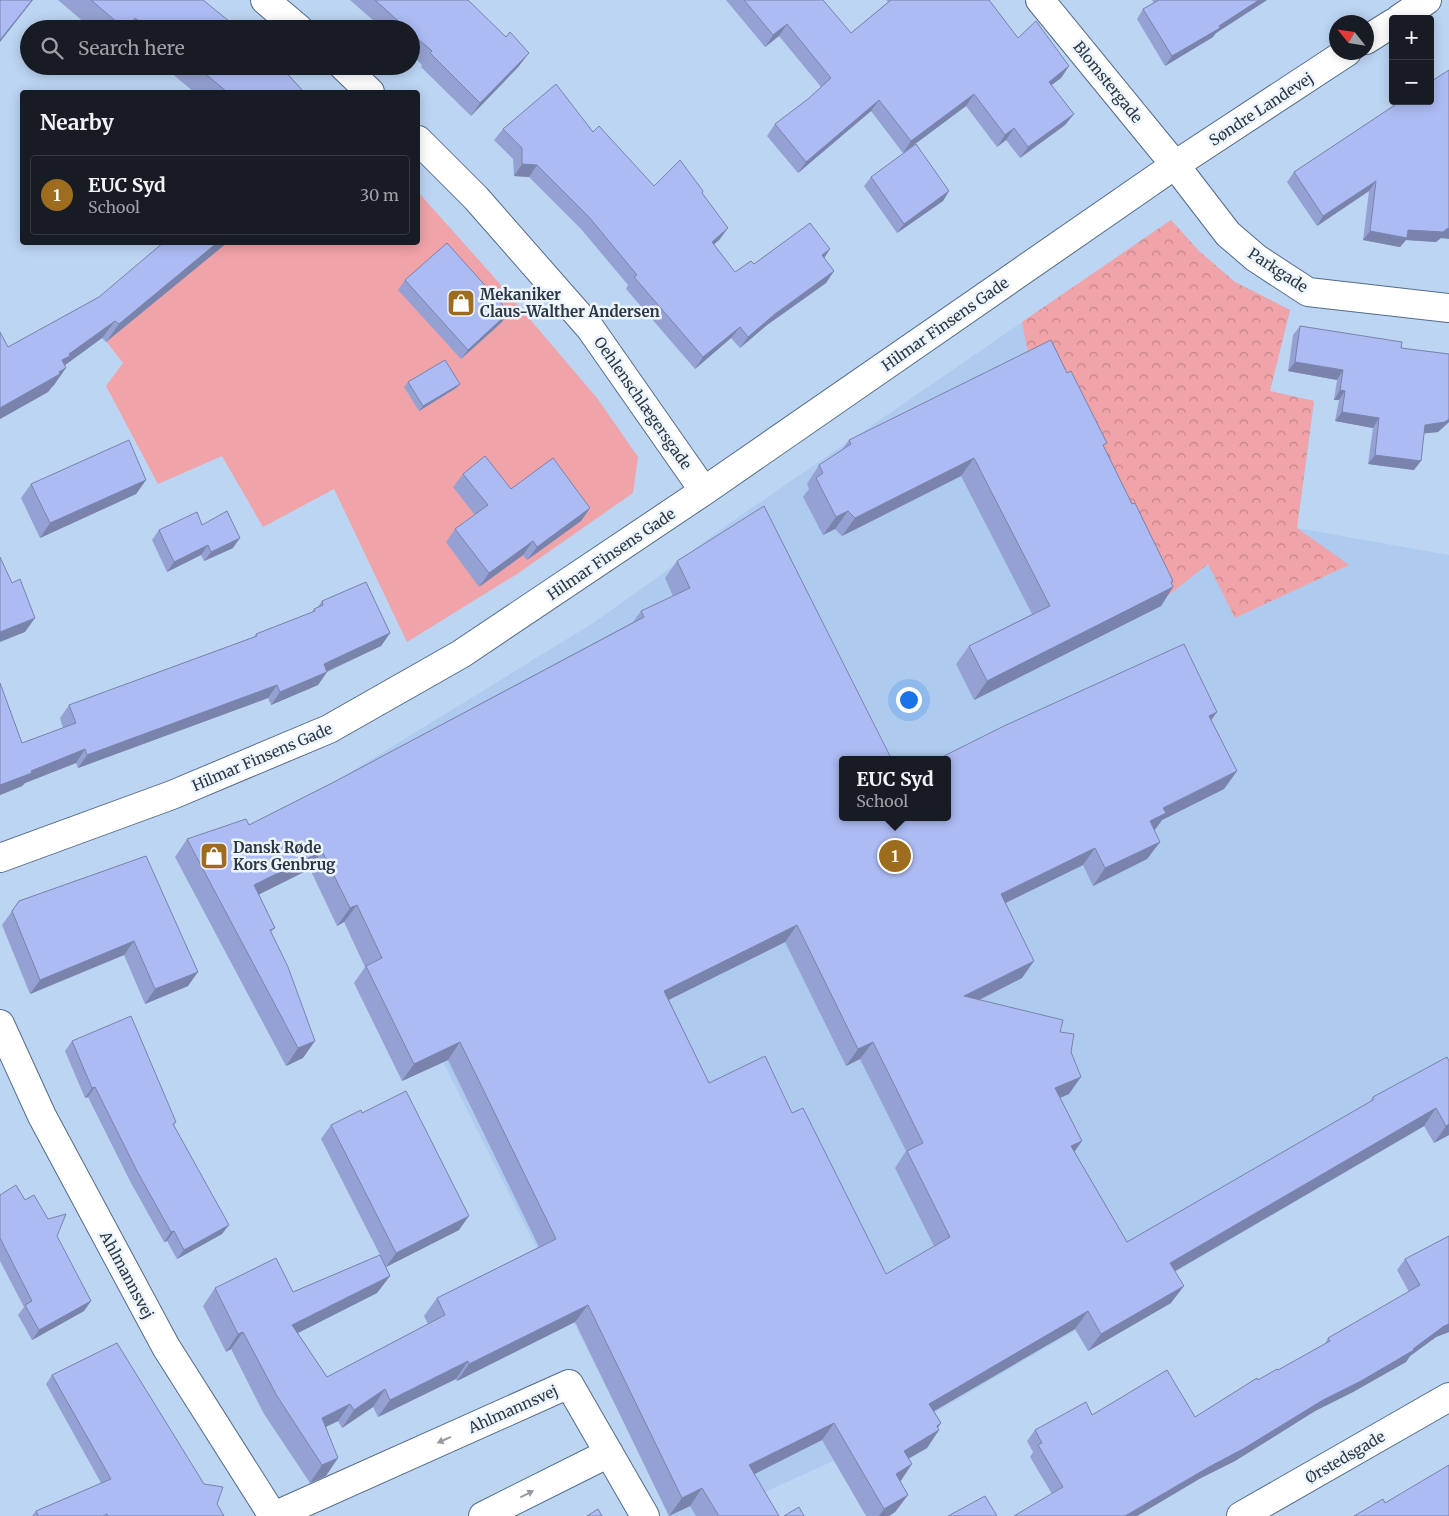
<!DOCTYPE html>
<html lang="en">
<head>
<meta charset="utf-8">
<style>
	body { margin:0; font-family:Merriweather,serif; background:#20242c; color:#f1f3f6 }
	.controls { position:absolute; right:15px; top:15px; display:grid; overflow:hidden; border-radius:5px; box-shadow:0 2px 12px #0003 }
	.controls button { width:45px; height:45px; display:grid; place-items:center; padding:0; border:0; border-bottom:1px solid #363941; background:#171b24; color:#f1f3f6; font:25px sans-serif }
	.compass { position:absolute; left:1329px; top:15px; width:45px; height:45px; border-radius:50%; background:#171b24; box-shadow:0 2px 12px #0003; rotate:300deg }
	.you { position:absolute; left:908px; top:699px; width:18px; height:18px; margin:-12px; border:4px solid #fff; border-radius:50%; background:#1a73e8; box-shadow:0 0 0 8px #1a73e833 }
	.badge { display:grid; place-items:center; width:32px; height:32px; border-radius:50%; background:#9d6c1f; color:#fff; font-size:16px; font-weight:700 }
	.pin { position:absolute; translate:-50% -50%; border:2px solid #fff; box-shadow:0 1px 5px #0006 }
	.popup { position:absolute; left:839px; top:756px; width:112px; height:65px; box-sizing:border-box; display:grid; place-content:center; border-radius:5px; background:#171b24; filter:drop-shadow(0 1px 4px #0005); font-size:16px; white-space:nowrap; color:#9ea1a6 }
	.popup b { font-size:19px; color:#f1f3f6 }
	.popup::after { content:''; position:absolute; left:50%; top:100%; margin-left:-10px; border:10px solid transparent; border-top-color:#171b24 }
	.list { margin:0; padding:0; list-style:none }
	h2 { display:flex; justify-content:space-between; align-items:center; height:65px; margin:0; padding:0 20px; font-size:21px }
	h2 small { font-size:16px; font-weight:400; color:#9ea1a6 }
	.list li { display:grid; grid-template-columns:32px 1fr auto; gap:15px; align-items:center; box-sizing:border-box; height:80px; margin:0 10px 10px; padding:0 10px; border:1px solid #363941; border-radius:5px }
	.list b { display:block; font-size:19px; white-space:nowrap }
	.list p { margin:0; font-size:16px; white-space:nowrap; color:#9ea1a6 }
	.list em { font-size:16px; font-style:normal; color:#9ea1a6 }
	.icon { flex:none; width:28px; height:28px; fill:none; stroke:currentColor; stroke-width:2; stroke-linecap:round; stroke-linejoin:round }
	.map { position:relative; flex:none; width:1449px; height:1516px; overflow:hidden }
	.search { position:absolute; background:#171b24; box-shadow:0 2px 12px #0003; left:20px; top:20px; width:400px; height:55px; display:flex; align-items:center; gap:12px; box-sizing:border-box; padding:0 18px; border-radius:28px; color:#9ea1a6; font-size:19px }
	.panel { position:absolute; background:#171b24; box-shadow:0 2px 12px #0003; left:20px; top:90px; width:400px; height:155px; border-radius:5px }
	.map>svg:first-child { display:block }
</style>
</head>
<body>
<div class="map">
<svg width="1449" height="1516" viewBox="0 0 1449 1516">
	<defs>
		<pattern id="park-crowns" width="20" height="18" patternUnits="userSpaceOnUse" patternTransform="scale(1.25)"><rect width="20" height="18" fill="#f0a3a9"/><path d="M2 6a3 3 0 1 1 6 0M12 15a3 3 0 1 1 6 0" fill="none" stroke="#c3868b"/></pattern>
	</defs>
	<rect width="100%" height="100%" fill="#bcd5f3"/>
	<path fill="#aecbef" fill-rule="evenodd" d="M1171,220L1199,251L1235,282L1290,310L1270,391L1314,401L1297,528L1449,555V1112L919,1422L739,1504L718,1516H671L310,797L590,625L658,577L727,525ZM842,760H948V817H842Z"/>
	<path fill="#f0a3a9" d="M418,192L493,276L597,398L638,457L633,493L517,574L407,642L334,489L263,527L222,456L158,484L106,386L123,363L85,314L173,243L418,242Z"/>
	<path fill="url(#park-crowns)" d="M1171,220L1199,251L1235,282L1290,310L1270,391L1314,401L1297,528L1349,565L1235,618L1208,564L1152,608L1030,363L1022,322Z"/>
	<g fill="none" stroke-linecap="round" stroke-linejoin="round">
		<defs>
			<path id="minor" d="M265,0L299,29
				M1040,0L1175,165L1228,234L1256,258L1308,292L1449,308
				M1399,19L1427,0
				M1366,40L1393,23
				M343,66L370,92
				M418,140L476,198L590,328L704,491
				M0,858L172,795L329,729L461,654L704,491L1175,165L1347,52
				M0,1024L42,1116L166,1347L273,1516
				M274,1516L569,1384L645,1516
				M483,1516L609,1453
				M1241,1516L1449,1397"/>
		</defs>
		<use href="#minor" stroke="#556b86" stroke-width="30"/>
		<use href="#minor" stroke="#fff" stroke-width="28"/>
	</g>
	<path fill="#95a1d2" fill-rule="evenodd" d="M58,0H203L238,29H92Z
		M350,0H468L519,66L471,116L421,67L422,65L411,54V29H383Z
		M726,0H823L851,33L888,2L886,0H989L1018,38L1069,66L1061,78L1051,85L1074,114L1065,125L1020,158L1006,140L997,147L966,106L903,153L871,111L798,173L767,136L775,124L808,99L821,87L779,36L765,47Z
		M1152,0H1267L1216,33L1213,37L1165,66L1137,19L1143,9L1154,3Z
		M163,66H280L304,92H194Z
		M1401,101L1441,238L1436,242L1406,240L1400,247L1363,240L1369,191L1317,226L1287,182L1294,172Z
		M503,129L593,132L654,186L702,193L728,228L719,240L714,244L735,272L754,264L830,249L824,258L834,271L826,283L767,325L740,348L731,338L695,369L626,289L628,285L581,229L529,177L514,176L513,159L494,140Z
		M871,177L949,191L943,201L897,233L864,186Z
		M228,242L106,342L102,338L65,365L54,385L52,387L48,392L0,419V332L8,347L99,297Z
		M405,280L502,322L461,359L398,290Z
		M1300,326L1401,348L1449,354V422L1438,432L1424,433L1414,470L1368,464L1373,428L1335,421L1339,400H1334L1337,380L1288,371L1293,335Z
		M408,382L460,384L456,388L419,411L404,387Z
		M849,440L1104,447L1173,587L1161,606L974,700L956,664L969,646L1032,614L961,476L842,536L835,529L823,535L803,497L809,489L807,484L819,465L842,450Z
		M463,474L511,489L590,508L581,521L527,560L523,555L479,587L446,542L455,529L475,515L453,487Z
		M146,480L136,494L40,538L21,498L31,484Z
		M202,525L233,548L204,561L201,555L167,572L152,540L159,530Z
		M677,561L842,817L1211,720L1237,771L1224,789L1162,820L1154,831L1160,842L1147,859L1093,886L1083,865L1006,903L1022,978L980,1000L1060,1032L1071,1052L1069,1094L1060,1098L1082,1141L1074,1151L1127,1242L1370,1102L1373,1097L1449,1061V1135L1434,1143L1424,1126L1175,1271L1171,1303L1088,1351L1075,1329L934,1411L941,1423L938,1428L939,1430L927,1448L908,1459L900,1481L908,1495L895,1512L889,1516H866L822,1440L754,1474L779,1516H696L690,1506L669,1516L575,1322L457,1381L456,1379L378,1417L373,1407L342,1428L338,1421L326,1427V1476L310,1483L264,1414L231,1349L226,1352L203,1306L215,1288L293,1292L380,1255L321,1139L331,1125L362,1113L459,1230L386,1267L381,1257L390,1276L377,1293L298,1333L327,1377L428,1324L424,1316L437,1298L539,1247L448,1060L402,1081L354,983L365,967L344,922L337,926L310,869L259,894L275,928L271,932L303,1058L286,1066L175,857L187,839L249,825L334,782L633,622L641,611L673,596L665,578ZM785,942L846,1066L860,1059L906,1151L895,1168L934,1246L886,1274L792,1113L709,1083L669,1000Z
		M322,601L390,633L381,646L327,672L318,685L271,705L268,698L78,768L76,763L25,783L22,786L0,795V683L22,743L63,728L60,718L69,705L254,637L256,634L311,613L314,609L318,607Z
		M146,856L188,986L145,1004L124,955L30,994L2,925L19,901Z
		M72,1041L176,1122L174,1125L222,1234L177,1259L167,1241L164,1242L131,1183L88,1097L85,1098L65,1051Z
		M0,1195L25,1200L57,1236L84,1311L32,1340L18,1315L24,1307L0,1261Z
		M1449,1236V1332L1436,1337L1410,1356L1406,1362L1353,1392L1315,1411L1235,1461L1201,1478L1052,1494L1030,1457L1033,1452L1027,1441L1035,1430L1092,1415L1195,1417L1258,1380L1278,1370L1324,1345L1328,1338L1409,1292L1397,1270L1405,1259Z
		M52,1375L217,1504L224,1516H32L36,1511L101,1483L46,1384Z"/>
	<path fill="#7983ab" d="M32,0H33L0,42V40Z
		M1259,0H1267L1216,33L1213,37L1165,66L1172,56Z
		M787,24L779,36L765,47L773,35Z
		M529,53L519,66L471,116L480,103Z
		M1069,66L1061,78L1041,93L1049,82Z
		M974,94L966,106L903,153L911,141Z
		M879,100L871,111L798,173L806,162Z
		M1074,114L1065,125L1020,158L1028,147Z
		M1014,128L1006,140L997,147L1005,135Z
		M522,164L537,165L529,177L514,176Z
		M1376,181L1369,191L1317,226L1323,216Z
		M949,191L943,201L897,233L904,224Z
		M728,228L719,240L704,253L712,242Z
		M1448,228L1449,229V239L1441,238L1436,242L1406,240L1400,247L1363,240L1370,231Z
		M218,242H228L106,342L119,324Z
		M830,249L822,261V255Z
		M834,271L826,283L767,325L740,348L748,337L775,314Z
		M509,312L502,322L461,359L468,350Z
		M115,321L102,338L61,368L62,360L69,354Z
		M740,327L731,338L695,369L703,357Z
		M1295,362L1343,370L1337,380L1288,371Z
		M66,368L54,385L52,387L48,392L0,419V408Z
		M460,384L456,388L419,411L423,406Z
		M1340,390L1345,391L1339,400H1334Z
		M1342,412L1379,418L1373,428L1335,421Z
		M1449,419V422L1438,432L1419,434L1425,425Z
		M1375,455L1421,461L1414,470L1368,464Z
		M974,458L961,476L842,536L855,518Z
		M146,480L136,494L40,538L50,523Z
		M590,508L581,521L527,560L537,547Z
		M848,511L835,529L823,535L836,517Z
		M240,538L233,548L204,561L211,552Z
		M533,541L523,555L479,587L489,573Z
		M208,545L201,555L167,572L174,562Z
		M1173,581L1166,591L1173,587L1161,606L974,700L987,681Z
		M35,618L25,632L0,642V632Z
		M390,633L381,646L321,674L327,672L318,685L271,705L280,692L324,664Z
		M277,685L268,698L78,768L87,755Z
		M1217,712L1205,729L1209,716Z
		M85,749L76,763L25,783L22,786L0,795V785L31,771Z
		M1237,771L1224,789L1162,820L1154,831L1150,821L1163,808Z
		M1160,842L1147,859L1093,886L1105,868Z
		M1095,848L1083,865L989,911L1001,894Z
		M322,851L310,869L242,903L254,885Z
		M357,905L344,922L337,926L350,908Z
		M797,925L785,942L652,1008L664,991Z
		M134,941L124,955L30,994L40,980Z
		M1034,961L1022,978L952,1013L964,996Z
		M198,972L188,986L145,1004L155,989Z
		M315,1041L303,1058L286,1066L298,1048Z
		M460,1042L448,1060L402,1081L414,1064Z
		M873,1042L860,1059L846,1066L858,1049Z
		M1081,1077L1069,1094L1043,1105L1055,1088Z
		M95,1087L88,1097L85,1098L92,1088Z
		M1436,1108L1424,1126L1158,1281L1170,1263Z
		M1449,1124V1135L1434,1143L1446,1126Z
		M1082,1141L1070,1158L1071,1146Z
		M469,1216L459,1230L386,1267L396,1253Z
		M229,1225L222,1234L177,1259L184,1250Z
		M174,1231L167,1241L164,1242L171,1232Z
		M390,1276L377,1293L280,1342L292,1325Z
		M1184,1286L1171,1303L1088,1351L1101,1334Z
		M91,1301L84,1311L32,1340L39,1330Z
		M588,1305L575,1322L457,1381L469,1364Z
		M1088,1311L1075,1329L917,1421L929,1404Z
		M1449,1324V1332L1436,1337L1410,1356L1406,1362L1353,1392L1315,1411L1235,1461L1201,1478L1137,1516H1125L1323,1400L1413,1349L1444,1326Z
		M243,1332L231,1349L226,1352L238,1334Z
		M468,1361L456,1379L378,1417L390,1400Z
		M385,1389L373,1407L342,1428L354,1410Z
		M350,1404L338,1421L309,1435L322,1418Z
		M834,1423L822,1440L737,1483L749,1465Z
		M941,1423L934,1433L939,1430L927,1448L892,1468L904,1451Z
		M338,1458L326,1476L310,1483L322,1465Z
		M912,1464L900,1482L896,1474Z
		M702,1488L690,1506L669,1516L682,1498Z
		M908,1495L895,1512L889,1516H879L884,1509Z"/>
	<path fill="#adbbf4" stroke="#7983ab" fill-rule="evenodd" d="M0,0H32L0,40Z
		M91,0H203L229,21L238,29H149L135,18L127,29H125Z
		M375,0H468L506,37L510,32L529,53L480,103L430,53L432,51L411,33V29H407Z
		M744,0H823L851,33L891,0H989L1018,38L1036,21L1069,66L1049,82L1074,114L1028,147L1014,128L1005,135L974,94L911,141L879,100L806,162L775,124L808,99L831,78L787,24L773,35Z
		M1159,0H1259L1219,26L1220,28L1172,56L1143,9Z
		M196,66H280L304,92H227Z
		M1449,70V229L1448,228L1443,232L1408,230L1407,238L1370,231L1376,181L1323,216L1294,172L1401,101H1430V82Z
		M556,84L593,132L599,126L654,186L680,160L703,191L702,193L728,228L712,242L735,272L751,261L754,264L810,223L830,249L822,255L834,271L775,314L748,337L740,327L703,357L634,277L637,275L589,217L537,165L522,164V148L503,129Z
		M916,144L949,191L904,224L871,177Z
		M164,242H218L119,324L115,321L69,354L70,356L62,360L66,368L59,372L60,374L0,408V332L8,347L99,297Z
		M447,243L509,312L468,350L405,280Z
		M1300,326L1402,342L1401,348L1449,354V419L1445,422L1425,425L1421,461L1375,455L1379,418L1342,412L1345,391L1340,390L1343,370L1295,362Z
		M1051,340L1067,373L1071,371L1107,443L1103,445L1132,504L1135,503L1173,581L1171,582L1173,587L987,681L969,646L1050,606L974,458L855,518L848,511L836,517L816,478L823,473L819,465L851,444L849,440Z
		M445,360L460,384L423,406L408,382Z
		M129,440L146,480L50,523L31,484Z
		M485,456L511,489L553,458L590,508L537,547L533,541L489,573L455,529L488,505L463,474Z
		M764,506L892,760H842V817H948V760H936L1004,726L1184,644L1217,712L1209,716L1237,771L1163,808L1166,813L1150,821L1160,842L1105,868L1095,848L1001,894L1034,961L964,996L1063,1020L1060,1032L1074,1034L1071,1052L1081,1077L1055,1088L1082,1141L1071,1146L1127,1242L1373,1100V1097L1447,1057L1449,1061V1124L1446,1126L1436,1108L1170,1263L1184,1286L1101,1334L1088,1311L929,1404L941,1423L937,1426L939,1430L904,1451L912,1464L896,1474L908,1495L884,1509L834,1423L749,1465L779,1516H719L702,1488L682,1498L588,1305L469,1364L468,1361L390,1400L385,1389L354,1410L350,1404L322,1418L338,1458L322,1465L277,1396L243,1332L238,1334L215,1288L276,1258L293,1292L380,1255L390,1276L292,1325L327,1377L445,1315L437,1298L556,1239L460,1042L414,1064L366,966L382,958L357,905L350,908L322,851L254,885L275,928L270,930L288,967L315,1041L298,1048L187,839L246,819L249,825L334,782L644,617L641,611L690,588L677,561ZM797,925L858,1049L873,1042L923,1143L907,1151L950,1237L886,1274L803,1108L792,1113L765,1056L709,1083L664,991Z
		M227,511L240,538L211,552L208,545L174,562L159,530L197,512L202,525Z
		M0,557L12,583L20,579L35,618L0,632Z
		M366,582L390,633L324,664L327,672L280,692L277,685L87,755L85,749L31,771L32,773L0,785V683L22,743L76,723L69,705L257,636L256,634L315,611L314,609L323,605L322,601Z
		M146,856L198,972L155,989L134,941L40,980L12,911L19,901Z
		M131,1016L176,1122L173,1124L229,1225L184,1250L174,1231L171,1232L138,1173L95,1087L92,1088L72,1041Z
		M406,1091L469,1216L396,1253L331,1125L361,1110L362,1113Z
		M16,1185L25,1200L34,1195L48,1219L66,1214L57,1236L91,1301L39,1330L25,1305L32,1301L0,1238V1195Z
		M1449,1236V1324L1444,1326L1413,1349L1414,1350L1361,1381L1323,1400L1243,1449L1209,1467L1125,1516H1014L1063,1487L1038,1445L1042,1443L1035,1430L1086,1402L1092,1415L1167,1370L1195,1417L1257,1378L1258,1380L1277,1369L1278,1370L1330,1341L1328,1338L1420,1285L1405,1259Z
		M117,1343L204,1484L223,1487L217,1504L224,1516H108L107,1514L103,1516H38L36,1511L111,1479L52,1375Z
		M1449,1465V1516H1354L1383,1499L1385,1503Z
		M985,1496L997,1516H948Z
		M799,1507L804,1516H784Z
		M598,1509L602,1516H587Z"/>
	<defs><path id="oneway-solid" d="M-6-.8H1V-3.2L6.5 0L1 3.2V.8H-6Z" transform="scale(1.25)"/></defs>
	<g fill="#969ba1">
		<use href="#oneway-solid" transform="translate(444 1440) rotate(156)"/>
		<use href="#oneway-solid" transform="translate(527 1494) rotate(-27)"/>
	</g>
	<defs>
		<symbol id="shop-square" viewBox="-11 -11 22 22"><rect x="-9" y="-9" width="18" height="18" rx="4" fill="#9d6c1f" stroke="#ecf4fd"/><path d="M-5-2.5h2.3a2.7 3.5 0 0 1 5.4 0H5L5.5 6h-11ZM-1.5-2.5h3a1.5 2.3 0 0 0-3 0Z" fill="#fff"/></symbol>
	</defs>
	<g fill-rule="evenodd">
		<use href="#shop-square" x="445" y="287" width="32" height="32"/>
		<use href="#shop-square" x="198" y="840" width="32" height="32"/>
	</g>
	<g text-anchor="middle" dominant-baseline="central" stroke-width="5" stroke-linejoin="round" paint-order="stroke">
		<g font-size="15" fill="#2d3743" stroke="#ecf4fd">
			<text transform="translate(1108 82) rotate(51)">Blomstergade</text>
			<text transform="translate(1261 109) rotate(-33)">Søndre Landevej</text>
			<text transform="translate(1278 270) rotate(33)">Parkgade</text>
			<text transform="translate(945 324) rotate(-35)">Hilmar Finsens Gade</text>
			<text transform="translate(643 403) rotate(55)">Oehlenschlægersgade</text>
			<text transform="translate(611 554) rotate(-34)">Hilmar Finsens Gade</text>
			<text transform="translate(262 757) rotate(-23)">Hilmar Finsens Gade</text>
			<text transform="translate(127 1275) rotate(62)">Ahlmannsvej</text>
			<text transform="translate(513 1409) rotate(-24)">Ahlmannsvej</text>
			<text transform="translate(1345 1457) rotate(-30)">Ørstedsgade</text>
		</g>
		<g font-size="15" font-weight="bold" fill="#2d3743" stroke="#ecf4fd" text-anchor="start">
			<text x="480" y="294">Mekaniker<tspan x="480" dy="17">Claus-Walther Andersen</tspan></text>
			<text x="233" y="847">Dansk Røde<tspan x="233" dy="17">Kors Genbrug</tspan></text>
		</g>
	</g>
</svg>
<div class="controls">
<button>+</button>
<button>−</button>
</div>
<svg class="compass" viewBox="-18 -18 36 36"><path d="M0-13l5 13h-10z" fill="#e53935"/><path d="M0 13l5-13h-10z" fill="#9ea1a6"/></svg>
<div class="you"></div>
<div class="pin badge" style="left:895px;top:856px">1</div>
<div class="popup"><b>EUC Syd</b>School</div>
<div class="search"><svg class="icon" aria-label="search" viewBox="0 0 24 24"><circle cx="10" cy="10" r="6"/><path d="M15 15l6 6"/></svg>Search here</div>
<section class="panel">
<h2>Nearby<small></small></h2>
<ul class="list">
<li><span class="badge">1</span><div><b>EUC Syd</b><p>School</p></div><em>30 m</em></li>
</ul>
</section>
</div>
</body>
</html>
